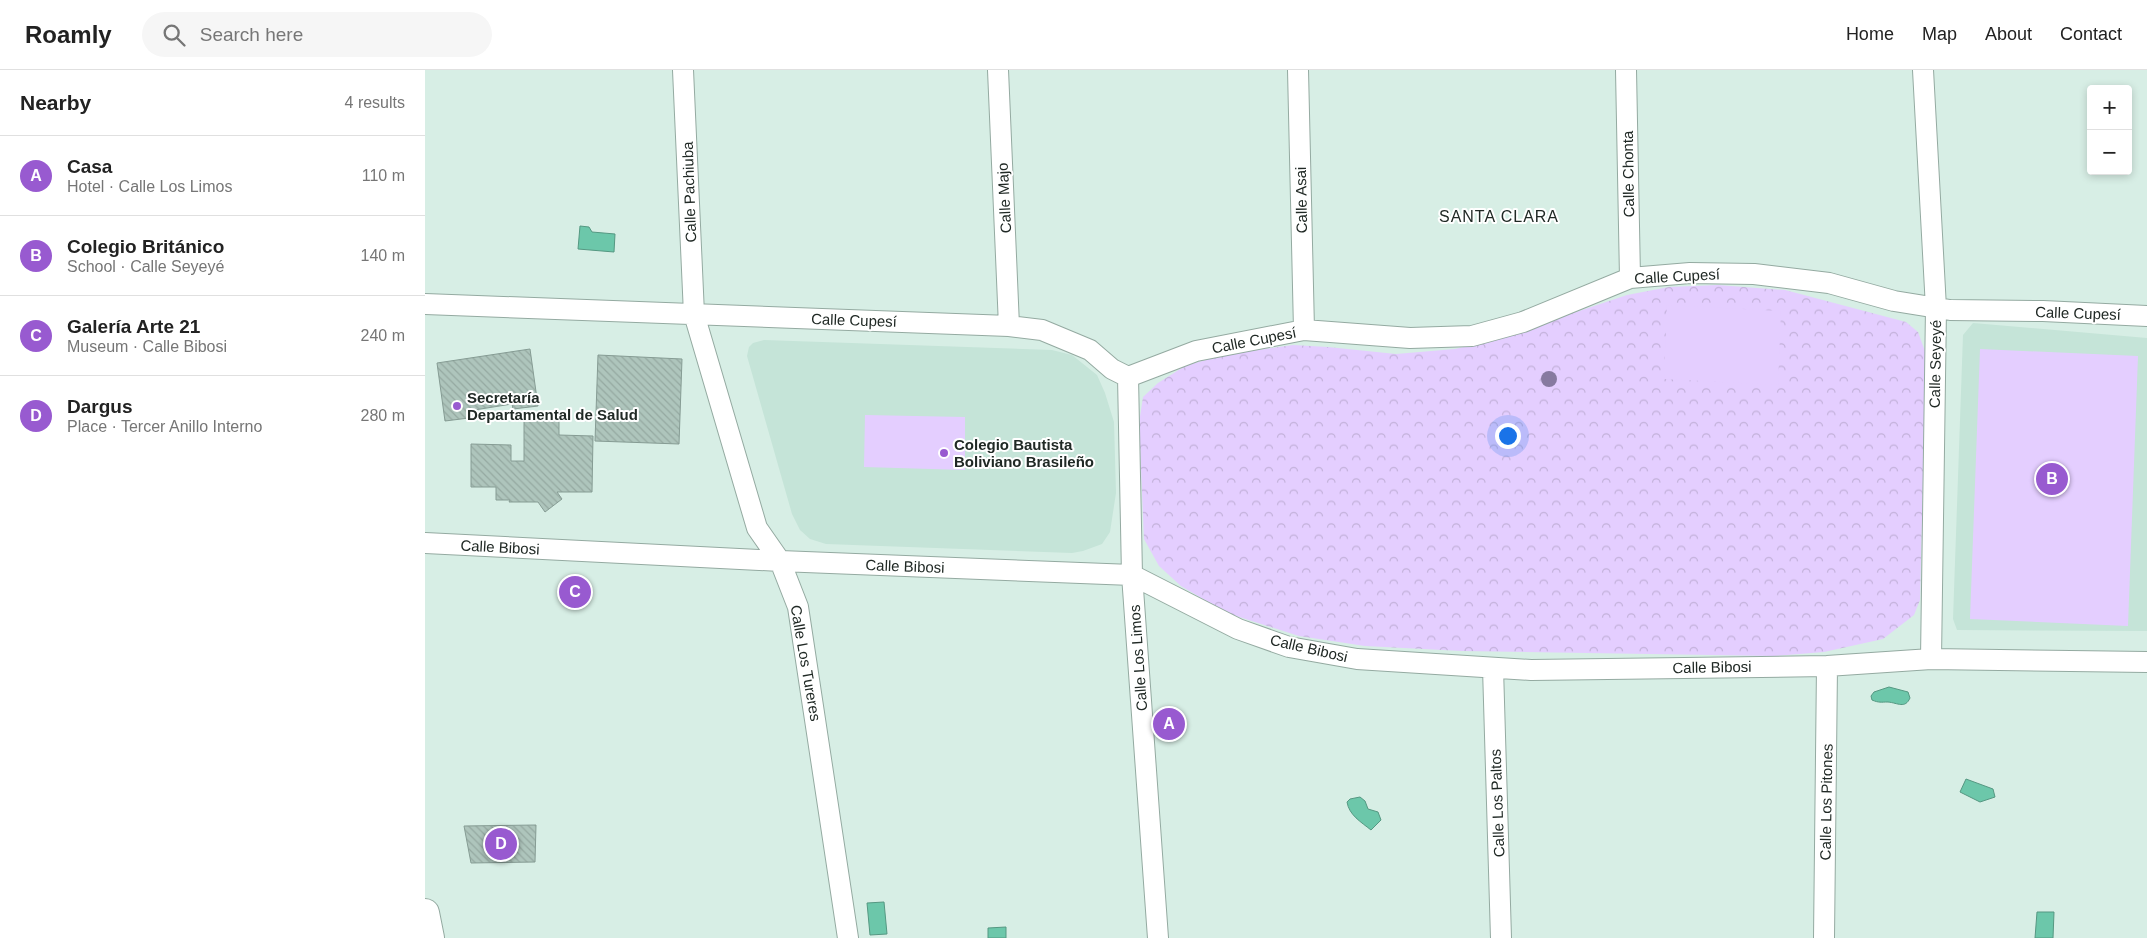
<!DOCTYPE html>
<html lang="en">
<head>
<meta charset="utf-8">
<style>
	body { margin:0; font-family:Helvetica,sans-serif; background:#f6f6f6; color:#222 }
	.controls { position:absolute; right:15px; top:15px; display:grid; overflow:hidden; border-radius:5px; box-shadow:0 2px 8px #0003 }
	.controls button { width:45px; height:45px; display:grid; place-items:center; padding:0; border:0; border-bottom:1px solid #e0e0e0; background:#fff; color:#222; font:25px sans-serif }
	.you { position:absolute; left:1082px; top:365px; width:18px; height:18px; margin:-12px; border:4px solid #fff; border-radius:50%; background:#1a73e8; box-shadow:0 0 0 8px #1a73e833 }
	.badge { display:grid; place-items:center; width:32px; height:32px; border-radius:50%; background:#985ad0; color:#fff; font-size:16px; font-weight:700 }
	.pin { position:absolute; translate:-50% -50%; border:2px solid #fff; box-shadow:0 1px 5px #0006 }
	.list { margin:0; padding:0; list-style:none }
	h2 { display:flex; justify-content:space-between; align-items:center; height:65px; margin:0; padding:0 20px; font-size:21px }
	h2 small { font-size:16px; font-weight:400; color:#767676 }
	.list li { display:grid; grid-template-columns:32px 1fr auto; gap:15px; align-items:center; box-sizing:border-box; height:80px; padding:0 20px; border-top:1px solid #e0e0e0 }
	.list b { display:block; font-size:19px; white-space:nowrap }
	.list p { margin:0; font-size:16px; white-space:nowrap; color:#767676 }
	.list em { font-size:16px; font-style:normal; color:#767676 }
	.icon { flex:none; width:28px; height:28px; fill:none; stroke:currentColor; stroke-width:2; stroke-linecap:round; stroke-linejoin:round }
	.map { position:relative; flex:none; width:1722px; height:868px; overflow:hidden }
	header { display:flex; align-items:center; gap:30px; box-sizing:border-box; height:70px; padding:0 25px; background:#fff; border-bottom:1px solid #e0e0e0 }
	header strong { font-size:24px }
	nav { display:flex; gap:28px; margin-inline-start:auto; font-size:18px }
	.search { width:350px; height:45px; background:#f6f6f6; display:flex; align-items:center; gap:12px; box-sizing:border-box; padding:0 18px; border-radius:28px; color:#767676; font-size:19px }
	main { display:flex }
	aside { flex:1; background:#fff }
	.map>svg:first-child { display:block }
</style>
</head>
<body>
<header>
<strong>Roamly</strong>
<div class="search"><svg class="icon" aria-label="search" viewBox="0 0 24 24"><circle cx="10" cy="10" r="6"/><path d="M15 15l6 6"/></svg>Search here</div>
<nav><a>Home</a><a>Map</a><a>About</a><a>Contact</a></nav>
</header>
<main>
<aside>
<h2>Nearby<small>4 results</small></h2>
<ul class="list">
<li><span class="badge">A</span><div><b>Casa</b><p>Hotel · Calle Los Limos</p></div><em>110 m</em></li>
<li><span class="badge">B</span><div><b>Colegio Británico</b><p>School · Calle Seyeyé</p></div><em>140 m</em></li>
<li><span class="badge">C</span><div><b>Galería Arte 21</b><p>Museum · Calle Bibosi</p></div><em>240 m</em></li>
<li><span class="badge">D</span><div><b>Dargus</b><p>Place · Tercer Anillo Interno</p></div><em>280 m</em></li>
</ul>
</aside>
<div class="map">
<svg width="1722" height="868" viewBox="0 0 1722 868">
	<defs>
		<pattern id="park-crowns" width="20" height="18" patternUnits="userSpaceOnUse" patternTransform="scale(1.25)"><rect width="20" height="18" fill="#e4ceff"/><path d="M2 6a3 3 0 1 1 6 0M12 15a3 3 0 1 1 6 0" fill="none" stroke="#c3b1da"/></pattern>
		<pattern id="building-back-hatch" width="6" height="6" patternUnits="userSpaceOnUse" patternTransform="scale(1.25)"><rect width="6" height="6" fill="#aec5bc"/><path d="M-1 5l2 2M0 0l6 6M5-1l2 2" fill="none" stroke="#95a9a1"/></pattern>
	</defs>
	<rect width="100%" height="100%" fill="#d7eee5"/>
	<path fill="#c5e4d8" d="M1548,253L1722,268V561L1532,560L1528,549L1538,265Z
		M339,270L627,280L647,285L672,305L680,323L689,352L691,423L685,462L677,474L658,481L647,483L401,474L385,469L375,460L367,444L322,286L324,277L328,273Z"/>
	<path fill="url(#park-crowns)" d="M1293,215L1360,220L1481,252L1493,262L1501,284L1495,530L1489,545L1458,569L1399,582L1349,586L1037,581L940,576L874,566L802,543L756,516L734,496L719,469L714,353L718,327L733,313L760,296L798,285L868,275L903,277L971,284L1030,279L1065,271L1202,225L1244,217Z"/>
	<path fill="#e4ceff" d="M1242,235L1356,241L1353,315L1239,309Z
		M1555,279L1713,286L1703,556L1545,549Z
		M440,345L540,347V400L439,397Z"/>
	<path fill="#6cc7aa" stroke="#559882" d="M155,156L164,157L167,162L190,164L189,182L153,179Z
		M1464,617L1483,622L1485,628C1480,639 1473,633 1463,632C1456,632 1454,633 1447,630L1446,626L1449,622Z
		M1541,709L1568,719L1570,727L1555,732L1535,722Z
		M935,727L940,731L943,739L953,742L956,750L946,760C936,752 924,745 922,732L925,729Z
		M459,832L462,864L445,865L442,833Z
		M1612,842H1629L1628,868H1610Z
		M581,857V868H563V858Z"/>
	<path fill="url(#building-back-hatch)" stroke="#869c94" d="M105,279L113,336L88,339L87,334L43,341L44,348L20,351L12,293Z
		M173,285L257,289L254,374L170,371Z
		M99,346H134V365L168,366L167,422H132L137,429L120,442L113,432H84L85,430H71V417H46V374L86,375V391H99Z
		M111,755L110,792L46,793L39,756Z"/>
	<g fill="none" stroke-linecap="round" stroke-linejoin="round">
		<defs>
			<path id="street" d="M258,0L269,244L332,458L355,491L373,537L423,868
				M573,0L584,256
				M873,0L879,260
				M1201,0L1205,208
				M1498,0L1511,238L1506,589
				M0,234L584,256L617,260L665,280L687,299L703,307L771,281L879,260L985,268L1047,266L1098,252L1205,208L1265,203L1329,204L1404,213L1469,231L1525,240L1618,241L1722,246
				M703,307L707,505L733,868
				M0,473L355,491L707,505L813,559L864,577L932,589L1106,600L1402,596L1506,589L1722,592
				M1068,598L1076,868
				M1399,868L1402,596"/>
			<path id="secondary" d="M0,843L5,868"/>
		</defs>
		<use href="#street" stroke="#94aaa1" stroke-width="22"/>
		<use href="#secondary" stroke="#94aaa1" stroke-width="30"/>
		<use href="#street" stroke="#fff" stroke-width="20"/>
		<use href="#secondary" stroke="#fff" stroke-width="28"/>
	</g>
	<circle fill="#877aa0" cx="1124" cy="309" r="8"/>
	<g fill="#985ad0" stroke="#fff" stroke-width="2">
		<circle cx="32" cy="336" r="5"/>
		<circle cx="519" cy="383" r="5"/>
	</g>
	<g text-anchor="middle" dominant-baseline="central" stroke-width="4" stroke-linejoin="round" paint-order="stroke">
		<g font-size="15" fill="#202925" stroke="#fff">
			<text transform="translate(1203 104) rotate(-91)">Calle Chonta</text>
			<text transform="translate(264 122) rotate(-92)">Calle Pachiuba</text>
			<text transform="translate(579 128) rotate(-93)">Calle Majo</text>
			<text transform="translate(876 130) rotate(-91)">Calle Asai</text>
			<text transform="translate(1252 206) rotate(-3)">Calle Cupesí</text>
			<text transform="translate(1653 243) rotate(2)">Calle Cupesí</text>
			<text transform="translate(429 250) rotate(2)">Calle Cupesí</text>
			<text transform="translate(829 270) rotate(-11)">Calle Cupesí</text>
			<text transform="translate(1510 294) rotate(-89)">Calle Seyeyé</text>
			<text transform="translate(75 477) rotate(3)">Calle Bibosi</text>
			<text transform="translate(480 496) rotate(2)">Calle Bibosi</text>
			<text transform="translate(884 578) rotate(13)">Calle Bibosi</text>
			<text transform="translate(713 588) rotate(-94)">Calle Los Limos</text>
			<text transform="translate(381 593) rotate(80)">Calle Los Tureres</text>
			<text transform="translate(1287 597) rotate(-1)">Calle Bibosi</text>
			<text transform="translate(1401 732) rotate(-89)">Calle Los Pitones</text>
			<text transform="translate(1072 733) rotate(-92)">Calle Los Paltos</text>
		</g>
		<g font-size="15" font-weight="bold" fill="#202925" stroke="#fff" text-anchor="start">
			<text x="42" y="327">Secretaría<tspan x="42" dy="17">Departamental de Salud</tspan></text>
			<text x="529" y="374">Colegio Bautista<tspan x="529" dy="17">Boliviano Brasileño</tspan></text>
		</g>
		<g font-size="16" letter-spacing="1" fill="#202925" stroke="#fff">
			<text x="1074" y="146">SANTA CLARA</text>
		</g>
	</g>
</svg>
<div class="controls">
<button>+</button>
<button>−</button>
</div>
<div class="you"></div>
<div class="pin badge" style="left:744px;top:654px">A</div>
<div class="pin badge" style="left:1627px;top:409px">B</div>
<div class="pin badge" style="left:150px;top:522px">C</div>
<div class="pin badge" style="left:76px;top:774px">D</div>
</div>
</main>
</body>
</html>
